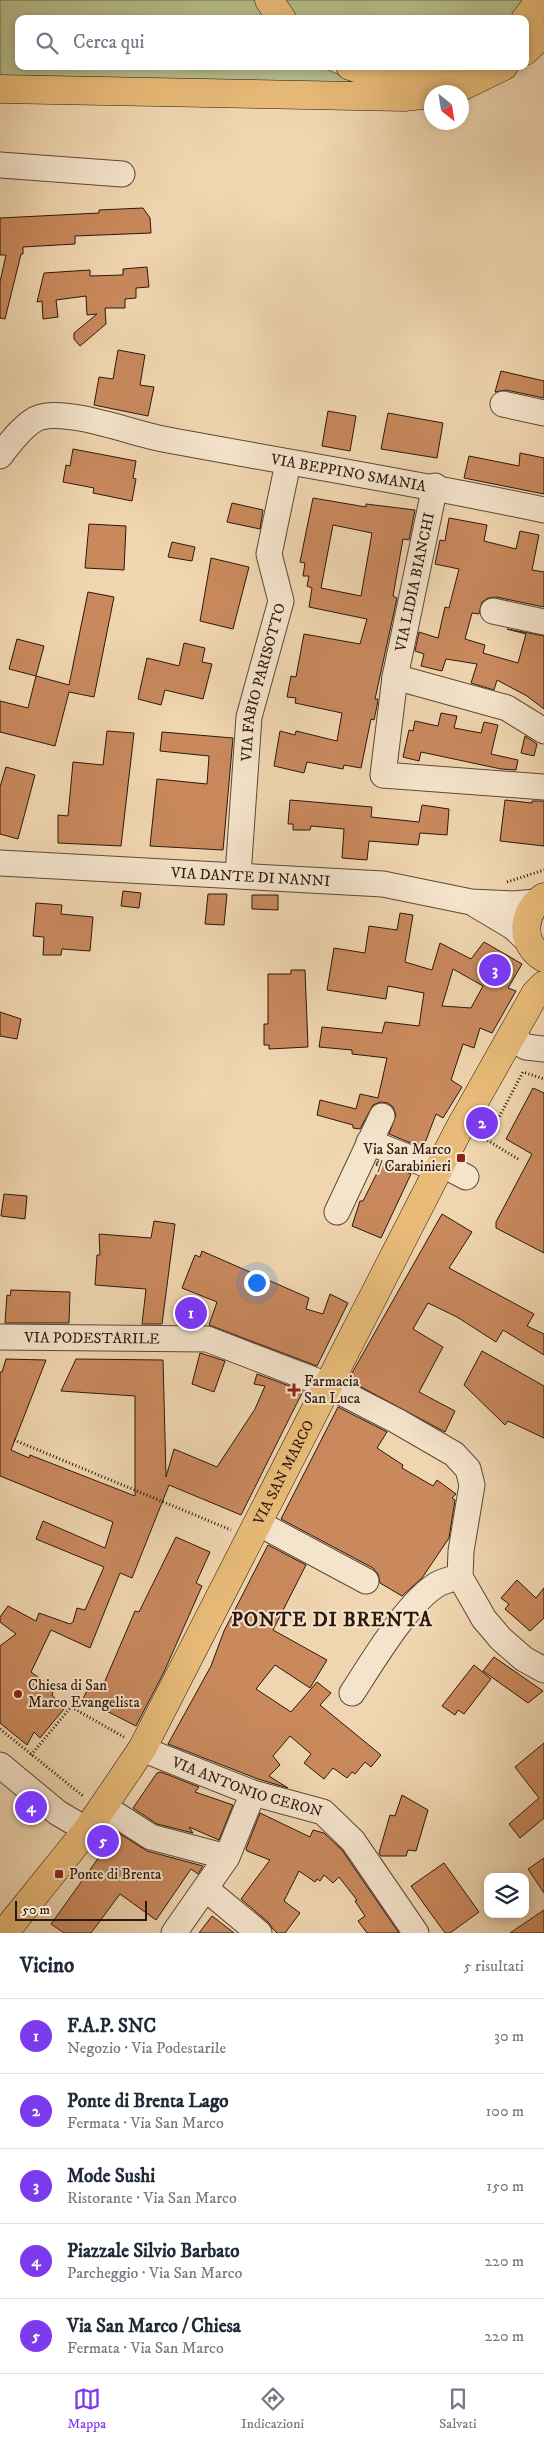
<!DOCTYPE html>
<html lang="it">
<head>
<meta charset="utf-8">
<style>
	body { margin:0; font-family:"IM FELL DW Pica",serif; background:#f2f2f3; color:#1f2937 }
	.controls { position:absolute; right:15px; bottom:15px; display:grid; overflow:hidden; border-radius:10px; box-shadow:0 2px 8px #0003 }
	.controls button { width:45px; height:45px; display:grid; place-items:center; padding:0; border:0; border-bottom:1px solid #e0e1e3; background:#fff; color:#1f2937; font:25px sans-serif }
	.compass { position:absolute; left:424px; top:85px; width:45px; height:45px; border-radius:50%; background:#fff; box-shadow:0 2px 8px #0003; rotate:150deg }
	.scale { position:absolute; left:15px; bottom:12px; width:132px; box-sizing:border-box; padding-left:5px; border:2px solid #2c180d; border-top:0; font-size:14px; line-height:18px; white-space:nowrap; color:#2c180d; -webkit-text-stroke:4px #f5e4cc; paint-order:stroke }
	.you { position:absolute; left:256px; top:1282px; width:18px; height:18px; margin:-12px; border:4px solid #fff; border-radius:50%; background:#1a73e8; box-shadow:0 0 0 8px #1a73e833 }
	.badge { display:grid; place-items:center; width:32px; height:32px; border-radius:50%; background:#7c3aed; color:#fff; font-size:16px; font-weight:700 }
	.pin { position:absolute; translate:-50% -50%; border:2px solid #fff; box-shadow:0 1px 5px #0006 }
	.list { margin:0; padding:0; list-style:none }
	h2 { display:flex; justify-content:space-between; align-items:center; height:65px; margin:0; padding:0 20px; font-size:21px }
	h2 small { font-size:16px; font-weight:400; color:#747a83 }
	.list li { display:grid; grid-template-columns:32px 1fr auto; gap:15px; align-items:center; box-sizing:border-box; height:75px; padding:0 20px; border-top:1px solid #e0e1e3 }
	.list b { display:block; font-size:19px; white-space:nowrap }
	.list p { margin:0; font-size:16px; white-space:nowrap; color:#747a83 }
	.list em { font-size:16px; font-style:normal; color:#747a83 }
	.icon { flex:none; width:28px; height:28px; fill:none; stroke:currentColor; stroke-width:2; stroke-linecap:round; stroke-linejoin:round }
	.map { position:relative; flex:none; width:544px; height:1933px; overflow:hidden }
	.search { position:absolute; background:#fff; box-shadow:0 2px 8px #0003; left:15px; right:15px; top:15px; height:55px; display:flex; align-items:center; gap:12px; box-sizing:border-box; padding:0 18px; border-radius:10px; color:#747a83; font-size:19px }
	.sheet { height:440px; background:#fff }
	nav { display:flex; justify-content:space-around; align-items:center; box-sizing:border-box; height:70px; border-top:1px solid #e0e1e3; background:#fff; font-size:14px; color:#747a83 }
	nav a { display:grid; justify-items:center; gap:2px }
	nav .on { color:#7c3aed }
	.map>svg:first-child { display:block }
</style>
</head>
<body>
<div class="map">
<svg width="544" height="1933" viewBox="0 0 544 1933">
	<rect width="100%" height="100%" fill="#f0d6b0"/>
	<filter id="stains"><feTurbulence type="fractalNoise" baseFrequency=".004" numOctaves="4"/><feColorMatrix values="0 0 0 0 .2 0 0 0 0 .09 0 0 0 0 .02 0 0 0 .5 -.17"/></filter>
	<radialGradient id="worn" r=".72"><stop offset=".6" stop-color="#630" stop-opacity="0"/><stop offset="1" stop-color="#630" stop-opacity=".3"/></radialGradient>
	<path fill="#b7be8d" stroke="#726b4d" d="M0,0H255L267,19H19V66H319L358,83L0,80Z
		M279,0H529L513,19H294Z"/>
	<path fill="#c9895d" stroke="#2c180d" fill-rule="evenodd" d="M143,208L150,218L151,233L75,236V244L23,247V254H21L5,319L0,318V282L6,255H0V218L99,213V210Z
		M147,267L149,287L136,288V298L125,299V308H105L106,324L80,346L74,339V333L97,314L87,315L86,296L56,300L58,317L43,319L42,301L37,302L44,273L90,270V276L123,275V269Z
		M118,350L145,355L140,385L154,387L148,416L94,405L99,377L113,379Z
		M501,371L544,381V398L506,390L495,392Z
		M328,411L356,416L350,451L322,446Z
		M388,413L443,423L437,458L381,449Z
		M73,449L136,461L133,478L136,479L132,501L93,493L94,488L63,482L66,465L70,466Z
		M520,453L544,458V494L464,478L469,456L519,466Z
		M313,498L366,507V504L415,510L409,540L403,539L393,596L397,598L375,699H378L377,706L374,720L371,719L361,768L344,765L343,769L307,762L304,773L274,766L280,731L295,735L296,731L337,741L342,713L295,703L296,698L287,697L291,676L296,677L304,634L360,644L367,619L309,607L312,588L307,586L309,576H303L305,563L300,562ZM333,525L372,533L361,596L321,588Z
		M232,503L263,510L260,529L227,522Z
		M449,518L487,525L484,541L516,549L520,531L539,535L532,570L544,572V607L496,597L488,598L482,602L479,614L472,613L465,639L485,645L483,653L518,663L526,634L507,629L544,636V709L527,696L497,680L494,690L471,683L477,664L446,659L442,671L421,666L424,654L415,651L419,632L438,638L445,607L449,608L459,569L435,564L440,540L445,541Z
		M89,524L126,526L124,570L85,568Z
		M172,542L195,547L192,561L168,557Z
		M211,558L249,567L233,629L200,621Z
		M88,592L114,597L94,697L69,692L55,746L0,732V701L28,708L36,676L69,685Z
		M17,639L44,646L36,676L9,669Z
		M184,643L205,648L202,662L212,664L203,699L165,690L161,705L138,699L147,658L179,666Z
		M441,713L457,716L454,728L481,733L484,722L498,725L491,754L518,760L516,770L501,769L421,752L419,761L403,757L409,730L413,731L415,721L438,726Z
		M107,731L134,733L121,846L58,843V815L68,816L73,762L103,765Z
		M162,732L233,738L223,850L150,846L157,779L207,784L209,756L160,751Z
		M525,736L537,744L534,756L521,753Z
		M6,767L35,775L18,839L0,834V787Z
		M290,800L372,807L371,817L419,822L422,805L449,809L447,835L420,833L418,845L369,841L367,860L342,858L344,829L311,826L310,830H293V824H288Z
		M505,800L532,803V801H544V846L500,841Z
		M123,891L141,893L139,908L121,906Z
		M208,894H227L224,925L205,924Z
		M252,895H278V910L252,909Z
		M36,903L62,905L61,914L93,917L90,951L62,949L61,955H43L44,937L33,936Z
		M400,913L413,915L405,962L432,970L440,943L471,959L484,942L522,964L508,988L516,991L492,1033L480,1028L474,1048L463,1044L451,1080L462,1087L443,1118L436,1114L423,1148L389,1134L396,1115L393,1107L388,1103L380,1102L373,1105L360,1129L353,1128V1125L317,1115L320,1100L356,1109L360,1094L378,1098L387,1058L352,1054V1050L319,1047L322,1027L382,1033L385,1022L419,1026L424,993L388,986L386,999L327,990L334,948L365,953L369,926L397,930ZM453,969L483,986L471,1008L442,1006Z
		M291,970H305L308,1047L269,1049V1045H264V1024H268V974H291Z
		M0,1012L21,1019L17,1039L0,1036Z
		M533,1088L544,1093V1253L496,1228V1222L532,1154L506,1139Z
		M378,1161L411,1174L381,1238L352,1226L360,1201H363L380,1167L376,1165Z
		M4,1194L27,1196L25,1219L1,1216Z
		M442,1214L472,1232L449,1268L534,1314L527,1326L544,1334V1355L503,1330L496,1342L457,1317L428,1303L413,1329L443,1347L419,1392L455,1411L445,1432L348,1380Z
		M154,1221L175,1224L162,1324H142L146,1289L95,1285L97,1255H100L99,1234L151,1238Z
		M202,1251L309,1298L306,1309L323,1314L330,1294L348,1303L317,1366L209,1325L217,1302L182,1288L195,1255L200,1257Z
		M11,1290L70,1292L69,1323H5L7,1295L10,1296Z
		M482,1351L544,1386V1438L508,1421L505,1425L464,1385Z
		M200,1353L225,1361L214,1392L192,1384Z
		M6,1359L46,1360L11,1450L29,1458L30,1455L135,1496V1396L61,1391L76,1359L163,1360L166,1477L174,1449L217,1467L255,1409L265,1386L254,1384L257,1374L303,1391L241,1515L169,1485L132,1578L120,1573L90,1648L51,1630L31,1672L54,1689L52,1695L64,1709L40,1738L34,1732L27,1745L0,1723V1646L16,1634L0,1622V1617L8,1606L36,1621L39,1613L70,1624L73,1622L77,1608L85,1610L104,1567L36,1539L43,1521L105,1548L113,1522L0,1476V1372H2Z
		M338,1407L387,1432L377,1448L403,1465L402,1468L433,1486L437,1480L456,1494L452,1498L455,1500L449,1538L422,1578L402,1596L380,1583L378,1574L373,1568L281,1519Z
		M176,1537L210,1552L196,1583L202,1586L164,1672L136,1726L83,1699L90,1684L102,1688L135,1611L139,1612Z
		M268,1545L306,1565L273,1630L327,1660L310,1688L275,1665L256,1689L291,1712L317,1682L331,1693L320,1705L381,1755L371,1767L365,1762L355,1774L352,1772L347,1778L333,1768L324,1779L304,1763L311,1754L290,1736L273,1756L280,1765L269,1776L288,1788L258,1779L168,1744L211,1666L224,1631Z
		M517,1580L536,1598L544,1588V1618L530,1631L505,1609L509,1604L501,1598Z
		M494,1657L543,1691L528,1703L483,1671Z
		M474,1665L491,1679L464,1714L458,1710L455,1715L442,1706Z
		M544,1743V1818L520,1838L509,1824L539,1798L515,1767Z
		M161,1772L199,1787L195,1792L233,1805L219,1840L189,1827L193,1833L157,1824L133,1808L157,1773Z
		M402,1795L428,1810L416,1851L408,1850L406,1856H381L379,1853L390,1815L395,1816Z
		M260,1813L310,1837L313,1830L324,1833L342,1850L399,1933H367L358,1921L365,1916L355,1901L357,1900L339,1877L333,1883L324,1875L320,1881L317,1879L315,1882L299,1871L284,1901L300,1913L285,1933H277L273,1929L268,1922L241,1899L270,1860L247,1851L246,1849Z
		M117,1832L147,1851L203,1866L198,1874L191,1869L156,1920L120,1894L91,1933H64L51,1924Z
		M544,1858V1893L528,1869Z
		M444,1863L479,1912L450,1933H445L411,1886Z
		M544,1910V1933H510Z
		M212,1916L234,1933H199Z"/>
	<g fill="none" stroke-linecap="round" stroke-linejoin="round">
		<defs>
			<g id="minor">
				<path d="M0,165L122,174"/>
				<path d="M503,404L544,413"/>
				<path id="s1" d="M0,456C9,444 26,421 41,417C69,409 132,433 163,439C290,463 418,483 544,510"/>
				<path d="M435,486L395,677L507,708L544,731"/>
				<path d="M493,611L544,622"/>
				<path d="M395,677L383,775L544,787"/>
				<path id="s2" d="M0,863L383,884L471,902L513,904L537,902"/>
				<path id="s3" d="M238,875L249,717L281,601L269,554L288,463"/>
				<path d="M476,905L513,927L530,943"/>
				<path d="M511,1037L526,1047L544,1049"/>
				<path d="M369,1142L438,1169"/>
				<path d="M441,1164L466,1177"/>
				<path d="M337,1212L382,1116"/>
				<path id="s4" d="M0,1337L207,1339L327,1385L397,1421L454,1454L468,1469L472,1485L461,1551L460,1577L484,1619L501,1639L524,1659L544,1670"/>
				<path d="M258,1523L366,1581"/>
				<path d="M352,1693C371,1664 408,1601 438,1584C445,1580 453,1579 460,1577"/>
				<path id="s5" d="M142,1749L253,1793L323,1812L353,1841L416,1933"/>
				<path d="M0,1765L58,1813L87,1830"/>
				<path d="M115,1814L151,1837L227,1857L253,1793"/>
				<path d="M206,1889L259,1933"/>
				<path d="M174,1933L227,1857"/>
			</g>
			<g id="major">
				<path d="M544,897C522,911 519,944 544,958"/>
				<path id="s6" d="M4,1933L87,1830L142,1749L459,1129L535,994L544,985"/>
			</g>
			<path id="highway" d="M269,0L282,19
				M525,20L540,0
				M525,51L544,33
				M350,66C384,79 424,81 458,66
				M0,89L404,97L432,94
				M437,92L459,88L504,66"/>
		</defs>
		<use href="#minor" stroke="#5d4836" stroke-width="27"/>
		<use href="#major" stroke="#2c180d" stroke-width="29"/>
		<use href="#highway" stroke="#2c180d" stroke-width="29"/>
		<path stroke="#2c180d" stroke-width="3" stroke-dasharray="1 2.5" stroke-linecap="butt" d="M507,882L544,870
			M518,1159L487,1140L523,1072L544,1079
			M14,1440L231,1530
			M0,1729L83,1796
			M31,1755L71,1707L124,1737"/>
		<use href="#minor" stroke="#f5e4cc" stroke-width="25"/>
		<use href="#major" stroke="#e8bb78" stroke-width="28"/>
		<use href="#highway" stroke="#e8bb78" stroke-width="28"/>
	</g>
	<g fill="#8f2418" stroke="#f5e4cc" stroke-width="2">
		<rect x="456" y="1153" width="10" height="10" rx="2.5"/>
		<path d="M291.5 1382.5h5v5h5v5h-5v5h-5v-5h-5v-5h5z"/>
		<circle cx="18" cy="1694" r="5"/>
		<rect x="54" y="1869" width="10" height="10" rx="2.5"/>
	</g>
	<g text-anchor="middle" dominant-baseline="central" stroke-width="4" stroke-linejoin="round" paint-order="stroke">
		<g font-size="15" fill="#2c180d" stroke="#f5e4cc">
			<text stroke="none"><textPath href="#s1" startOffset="371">VIA BEPPINO SMANIA</textPath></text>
			<text transform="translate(415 582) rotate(-78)">VIA LIDIA BIANCHI</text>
			<text stroke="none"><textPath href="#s3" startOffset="195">VIA FABIO PARISOTTO</textPath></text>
			<text stroke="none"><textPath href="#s2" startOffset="251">VIA DANTE DI NANNI</textPath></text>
			<text stroke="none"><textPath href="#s4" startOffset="92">VIA PODESTARILE</textPath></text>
			<text stroke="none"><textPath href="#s6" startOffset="541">VIA SAN MARCO</textPath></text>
			<text stroke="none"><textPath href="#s5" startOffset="112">VIA ANTONIO CERON</textPath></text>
		</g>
		<g font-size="15" fill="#2c180d" stroke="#f5e4cc" text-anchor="start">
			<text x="451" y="1149" text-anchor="end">Via San Marco<tspan x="451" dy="17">/ Carabinieri</tspan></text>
			<text x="304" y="1381">Farmacia<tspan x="304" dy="17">San Luca</tspan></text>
			<text x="28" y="1685">Chiesa di San<tspan x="28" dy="17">Marco Evangelista</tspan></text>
			<text x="69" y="1874">Ponte di Brenta</text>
		</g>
		<g font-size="20" font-weight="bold" letter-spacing="1" fill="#2c180d" stroke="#f5e4cc">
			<text x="332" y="1620">PONTE DI BRENTA</text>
		</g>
	</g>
	<rect width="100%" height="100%" filter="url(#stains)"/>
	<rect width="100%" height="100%" fill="url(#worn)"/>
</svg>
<div class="controls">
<button><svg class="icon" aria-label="layers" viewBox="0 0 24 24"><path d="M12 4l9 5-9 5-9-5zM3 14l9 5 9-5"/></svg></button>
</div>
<svg class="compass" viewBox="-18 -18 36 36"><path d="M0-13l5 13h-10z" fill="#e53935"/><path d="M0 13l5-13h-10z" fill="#747a83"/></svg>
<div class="scale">50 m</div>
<div class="you"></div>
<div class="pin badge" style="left:191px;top:1313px">1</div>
<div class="pin badge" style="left:482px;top:1123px">2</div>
<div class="pin badge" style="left:495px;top:970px">3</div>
<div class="pin badge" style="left:31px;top:1807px">4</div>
<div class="pin badge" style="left:103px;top:1841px">5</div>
<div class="search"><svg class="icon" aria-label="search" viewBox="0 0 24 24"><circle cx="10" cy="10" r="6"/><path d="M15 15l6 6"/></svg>Cerca qui</div>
</div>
<section class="sheet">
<h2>Vicino<small>5 risultati</small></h2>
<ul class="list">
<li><span class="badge">1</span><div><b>F.A.P. SNC</b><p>Negozio · Via Podestarile</p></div><em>30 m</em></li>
<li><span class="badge">2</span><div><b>Ponte di Brenta Lago</b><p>Fermata · Via San Marco</p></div><em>100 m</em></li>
<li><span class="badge">3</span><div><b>Mode Sushi</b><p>Ristorante · Via San Marco</p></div><em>150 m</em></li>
<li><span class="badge">4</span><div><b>Piazzale Silvio Barbato</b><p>Parcheggio · Via San Marco</p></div><em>220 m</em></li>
<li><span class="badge">5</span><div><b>Via San Marco / Chiesa</b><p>Fermata · Via San Marco</p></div><em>220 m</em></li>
</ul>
</section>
<nav>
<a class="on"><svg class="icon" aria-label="map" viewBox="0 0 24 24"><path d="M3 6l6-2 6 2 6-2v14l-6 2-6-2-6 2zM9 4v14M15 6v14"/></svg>Mappa</a>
<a><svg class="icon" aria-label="directions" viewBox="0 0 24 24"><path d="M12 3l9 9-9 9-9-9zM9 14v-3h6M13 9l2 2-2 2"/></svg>Indicazioni</a>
<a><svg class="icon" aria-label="saved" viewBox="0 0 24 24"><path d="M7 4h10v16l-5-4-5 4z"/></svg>Salvati</a>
</nav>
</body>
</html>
